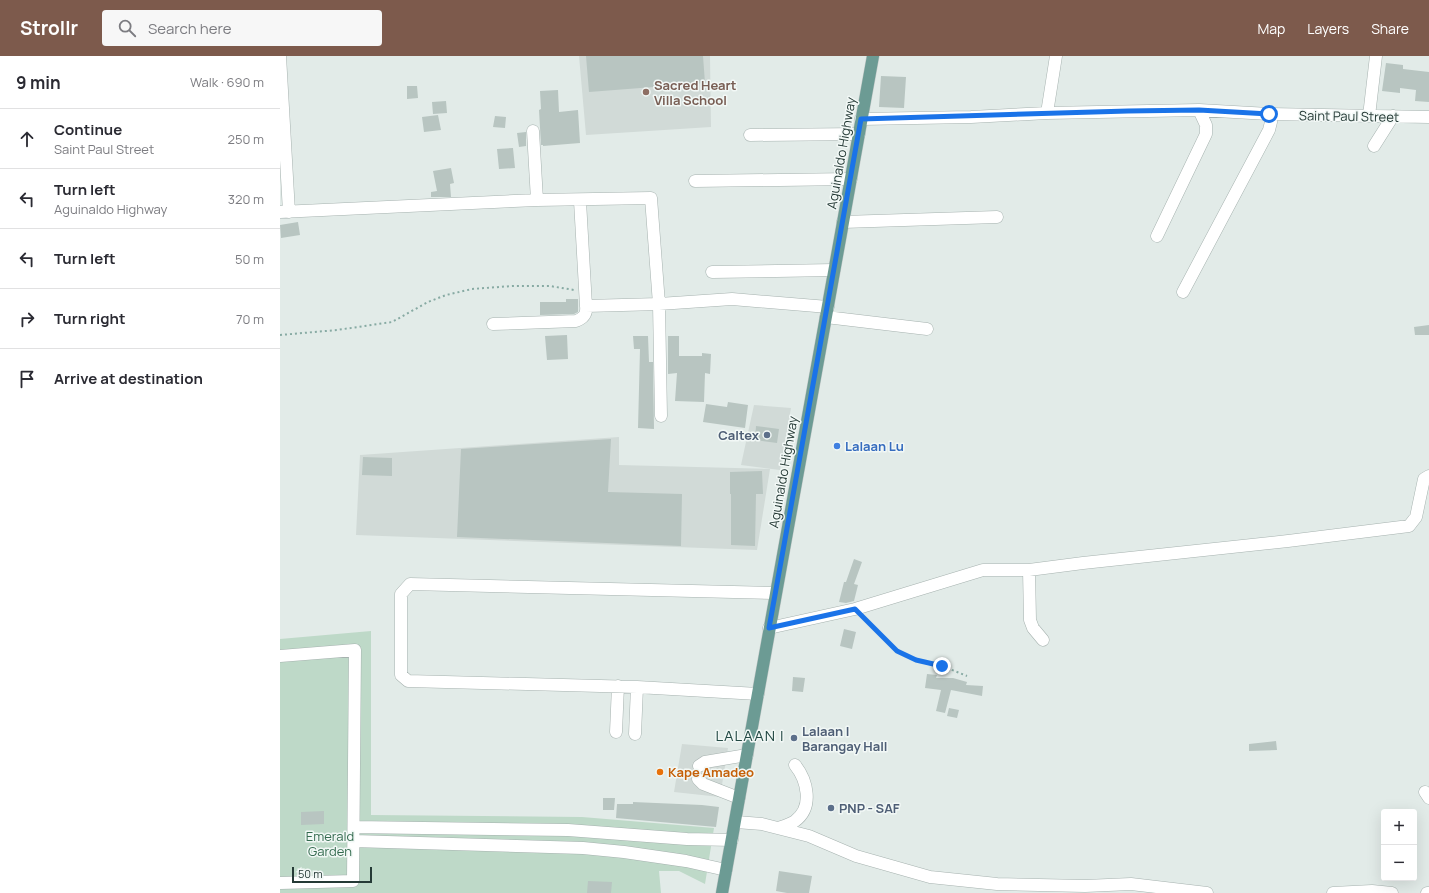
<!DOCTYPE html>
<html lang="en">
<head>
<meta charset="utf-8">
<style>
	body { margin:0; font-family:Manrope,sans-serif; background:#f7f7f7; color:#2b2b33 }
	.controls { position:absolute; right:12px; bottom:12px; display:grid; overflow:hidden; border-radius:4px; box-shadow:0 4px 16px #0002 }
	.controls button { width:36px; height:36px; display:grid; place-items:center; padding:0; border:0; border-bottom:1px solid #e1e1e2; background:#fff; color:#2b2b33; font:20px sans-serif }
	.scale { position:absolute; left:12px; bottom:10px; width:80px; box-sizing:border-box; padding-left:4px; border:2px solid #253a36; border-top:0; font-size:11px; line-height:14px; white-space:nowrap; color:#253a36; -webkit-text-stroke:3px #f2f8f6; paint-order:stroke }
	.stop { position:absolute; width:12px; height:12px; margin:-9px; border:3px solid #1a73e8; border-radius:50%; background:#fff }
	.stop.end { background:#1a73e8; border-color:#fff; box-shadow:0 1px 4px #0008 }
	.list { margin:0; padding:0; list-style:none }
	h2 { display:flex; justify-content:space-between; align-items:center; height:52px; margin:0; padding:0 16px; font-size:17px }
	h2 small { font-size:13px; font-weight:400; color:#7c7c81 }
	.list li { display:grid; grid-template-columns:26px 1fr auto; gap:12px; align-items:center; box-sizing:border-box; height:60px; padding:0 16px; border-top:1px solid #e1e1e2 }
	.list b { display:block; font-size:15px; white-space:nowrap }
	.list p { margin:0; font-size:13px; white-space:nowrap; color:#7c7c81 }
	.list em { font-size:13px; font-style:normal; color:#7c7c81 }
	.icon { flex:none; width:22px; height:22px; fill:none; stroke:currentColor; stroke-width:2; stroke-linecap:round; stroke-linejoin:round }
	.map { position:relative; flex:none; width:1149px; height:837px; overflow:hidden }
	header { display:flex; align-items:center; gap:24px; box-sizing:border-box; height:56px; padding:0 20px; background:#7d5a4c; color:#fff }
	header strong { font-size:19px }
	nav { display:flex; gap:22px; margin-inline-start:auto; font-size:14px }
	.search { width:280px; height:36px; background:#f7f7f7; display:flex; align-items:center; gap:10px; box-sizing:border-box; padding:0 14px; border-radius:4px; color:#7c7c81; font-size:15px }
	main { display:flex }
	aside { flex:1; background:#fff }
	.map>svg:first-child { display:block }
</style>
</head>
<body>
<header>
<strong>Strollr</strong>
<div class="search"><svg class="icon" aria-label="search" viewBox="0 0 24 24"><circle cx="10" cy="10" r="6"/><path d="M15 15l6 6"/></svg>Search here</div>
<nav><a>Map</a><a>Layers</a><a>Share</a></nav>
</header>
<main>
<aside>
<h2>9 min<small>Walk · 690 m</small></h2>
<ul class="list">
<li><svg class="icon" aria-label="ahead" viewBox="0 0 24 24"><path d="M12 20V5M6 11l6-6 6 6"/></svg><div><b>Continue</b><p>Saint Paul Street</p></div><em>250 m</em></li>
<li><svg class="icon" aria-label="left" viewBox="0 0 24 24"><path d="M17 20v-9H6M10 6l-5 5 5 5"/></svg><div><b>Turn left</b><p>Aguinaldo Highway</p></div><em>320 m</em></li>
<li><svg class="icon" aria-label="left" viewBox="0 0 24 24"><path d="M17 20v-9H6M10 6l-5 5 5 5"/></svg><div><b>Turn left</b></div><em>50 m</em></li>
<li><svg class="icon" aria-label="right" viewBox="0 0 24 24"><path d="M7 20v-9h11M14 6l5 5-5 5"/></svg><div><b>Turn right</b></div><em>70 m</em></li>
<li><svg class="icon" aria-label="arrive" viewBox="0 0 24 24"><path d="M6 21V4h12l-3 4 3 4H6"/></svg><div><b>Arrive at destination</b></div></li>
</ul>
</aside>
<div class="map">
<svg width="1149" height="837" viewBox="0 0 1149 837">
	<rect width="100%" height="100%" fill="#e2ebe8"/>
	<path fill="#d1dad7" d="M299,0H430L431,71L306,79Z
		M474,349L511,352L500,414L461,409Z
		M339,381V409L490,413L477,494L76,479L80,399Z
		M402,688L448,692L440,741L394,736Z"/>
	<path fill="#bed9c8" d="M91,575V759L302,761L434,772L425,828L399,815H379L381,837H0V583Z"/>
	<path fill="#b8c5c1" d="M306,0H423L425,27L309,36Z
		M1106,7L1123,9V13L1149,16V46L1135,45L1136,34L1120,32V37L1102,35Z
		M601,20L626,21L624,52L599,51Z
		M127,30H137L138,42L127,43Z
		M278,34L279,56L298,54L300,87L263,90V89H261L259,54L261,53L260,35Z
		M166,45L167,57L153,58L152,46Z
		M158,59L161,74L144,76L142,61Z
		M215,60L226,61L225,72L213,71Z
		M246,76V90L239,91L237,77Z
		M233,92L235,112L219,113L217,93Z
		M171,112L174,127L170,128L171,141H151V136L157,135L153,115Z
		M18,166L20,179L1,182L0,169Z
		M286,243H298V256L294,258L260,259V246H286Z
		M1149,269V279H1135L1134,271Z
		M287,279L288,303L267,304L265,280Z
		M353,280H368L369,306H373L374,373L358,372L360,293H354Z
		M388,280H399V300H422V297L431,298L430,318L425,317L424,346L395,345L397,317L388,318Z
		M448,346L468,349L465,372L423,366L426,348L447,351Z
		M476,370L499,373L497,387L475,384Z
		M331,383L328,436L402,438L401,490L177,481L181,393Z
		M83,401L112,402V420L82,419Z
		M482,415L483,438H476L475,490L451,489V438H450V416Z
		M574,503L582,506L574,528L578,529L574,545L566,547L559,546L564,526H566Z
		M564,573L576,576L572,593L560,590Z
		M647,618L657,619L656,622H673L687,626L686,629L703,630L702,640L671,634L665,657L656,655L661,634L645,632Z
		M513,621L525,622L523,636L512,635Z
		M669,652L679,654L677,662L667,660Z
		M996,685L997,694L969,695V688Z
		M323,742H335L334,754H323Z
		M353,746L422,749L439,751L436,771L336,762L337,748H353Z
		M44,755V768L21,769V756Z
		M499,815L532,820L529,837H507L496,835Z
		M308,825L332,826L331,837H307Z"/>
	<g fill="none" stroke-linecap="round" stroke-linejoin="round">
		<defs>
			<path id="minor" d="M0,0L9,156
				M767,57L776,0
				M1089,60L1096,0
				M581,63L691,61L767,57L919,54L989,58L1149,61
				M253,75L257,144
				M470,79L579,78
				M1094,90L1113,60
				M415,125L571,123
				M300,145L306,250L379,248L452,243L548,251
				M0,156L257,144L371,142L379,248L381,360
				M563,166L717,161
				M877,180L926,78V69L919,54
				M432,216L554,214
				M903,236L989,74L991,66L989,58
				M546,261L647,273
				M213,268L296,265C304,262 307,258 306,250
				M749,514L750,564L753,572L763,584
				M489,572L575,553L703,514H749L803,507L1008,485L1129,470L1136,461L1144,423L1149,420
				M0,600L75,594L73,825L0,827
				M478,638L357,631L128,625L121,619V538L130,528L495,537
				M336,676L338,630
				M355,678L357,631
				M419,710L425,706L467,699
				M418,723L423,728L459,742
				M1145,736L1149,742
				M456,766L482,768L529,780L576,800L650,821L717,828L805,830L851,828L927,837
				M74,771L288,774L407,783L452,784
				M498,772C504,770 511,768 515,765C534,751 527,724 515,709
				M74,785L303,792L344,796L406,805L446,814
				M1053,837L1092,835L1112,837
				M1147,837H1149"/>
			<path id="major" d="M442,837L593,0"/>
		</defs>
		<use href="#minor" stroke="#a6b2af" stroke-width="13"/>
		<use href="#major" stroke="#c2c8c7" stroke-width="13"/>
		<path stroke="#87aaa3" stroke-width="2" stroke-dasharray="2 3" stroke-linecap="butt" d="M0,279L57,274L112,266L148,246L166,239L192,233L232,230H270L294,234
			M584,562L617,595L636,604L662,610L687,620"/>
		<use href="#minor" stroke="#fff" stroke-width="12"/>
		<use href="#major" stroke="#6c9b94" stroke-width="12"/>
	</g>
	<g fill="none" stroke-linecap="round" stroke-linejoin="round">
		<path stroke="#1a73e8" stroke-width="5" d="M662,610L636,604L617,595L575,553L489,572L581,63L848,55L919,54L989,58"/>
	</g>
	<circle fill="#8d6e63" stroke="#f2f8f6" stroke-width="1.5" cx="366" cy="36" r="4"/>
	<g fill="#5c6f8a" stroke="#f2f8f6" stroke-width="1.5">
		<circle cx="487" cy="379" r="4"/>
		<circle cx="514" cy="682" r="4"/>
		<circle cx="551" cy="752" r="4"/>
	</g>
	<circle fill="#3f7fe0" stroke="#f2f8f6" stroke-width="1.5" cx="557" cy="390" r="4"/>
	<circle fill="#e8710a" stroke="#f2f8f6" stroke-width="1.5" cx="380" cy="716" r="4"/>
	<g text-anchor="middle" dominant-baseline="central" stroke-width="3" stroke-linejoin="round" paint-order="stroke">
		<g font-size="13" font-weight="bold" fill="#785e54" stroke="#f2f8f6" text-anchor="start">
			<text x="374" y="29">Sacred Heart<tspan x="374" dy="15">Villa School</tspan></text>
		</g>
		<g font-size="13" fill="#253a36" stroke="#f2f8f6">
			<text transform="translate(1069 60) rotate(1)">Saint Paul Street</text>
			<text transform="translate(561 97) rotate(-80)">Aguinaldo Highway</text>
			<text transform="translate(503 416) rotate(-80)">Aguinaldo Highway</text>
		</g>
		<g font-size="13" font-weight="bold" fill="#4e5e75" stroke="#f2f8f6" text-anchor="start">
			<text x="479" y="379" text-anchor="end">Caltex</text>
			<text x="522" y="675">Lalaan I<tspan x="522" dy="15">Barangay Hall</tspan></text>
			<text x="559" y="752">PNP - SAF</text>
		</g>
		<g font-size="13" font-weight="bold" fill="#366cbe" stroke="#f2f8f6" text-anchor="start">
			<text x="565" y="390">Lalaan Lu</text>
		</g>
		<g font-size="13" font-weight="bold" fill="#c56008" stroke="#f2f8f6" text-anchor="start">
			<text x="388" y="716">Kape Amadeo</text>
		</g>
		<g font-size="13" fill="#346b4f" stroke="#f2f8f6">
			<text x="50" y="780">Emerald<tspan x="50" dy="15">Garden</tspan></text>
		</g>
		<g font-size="15" letter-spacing="1" fill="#234944" stroke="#f2f8f6">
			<text x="470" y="679">LALAAN I</text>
		</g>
	</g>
</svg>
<div class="controls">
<button>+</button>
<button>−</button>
</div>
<div class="scale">50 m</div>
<div class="stop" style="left:989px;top:58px"></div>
<div class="stop end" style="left:662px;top:610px"></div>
</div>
</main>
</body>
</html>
